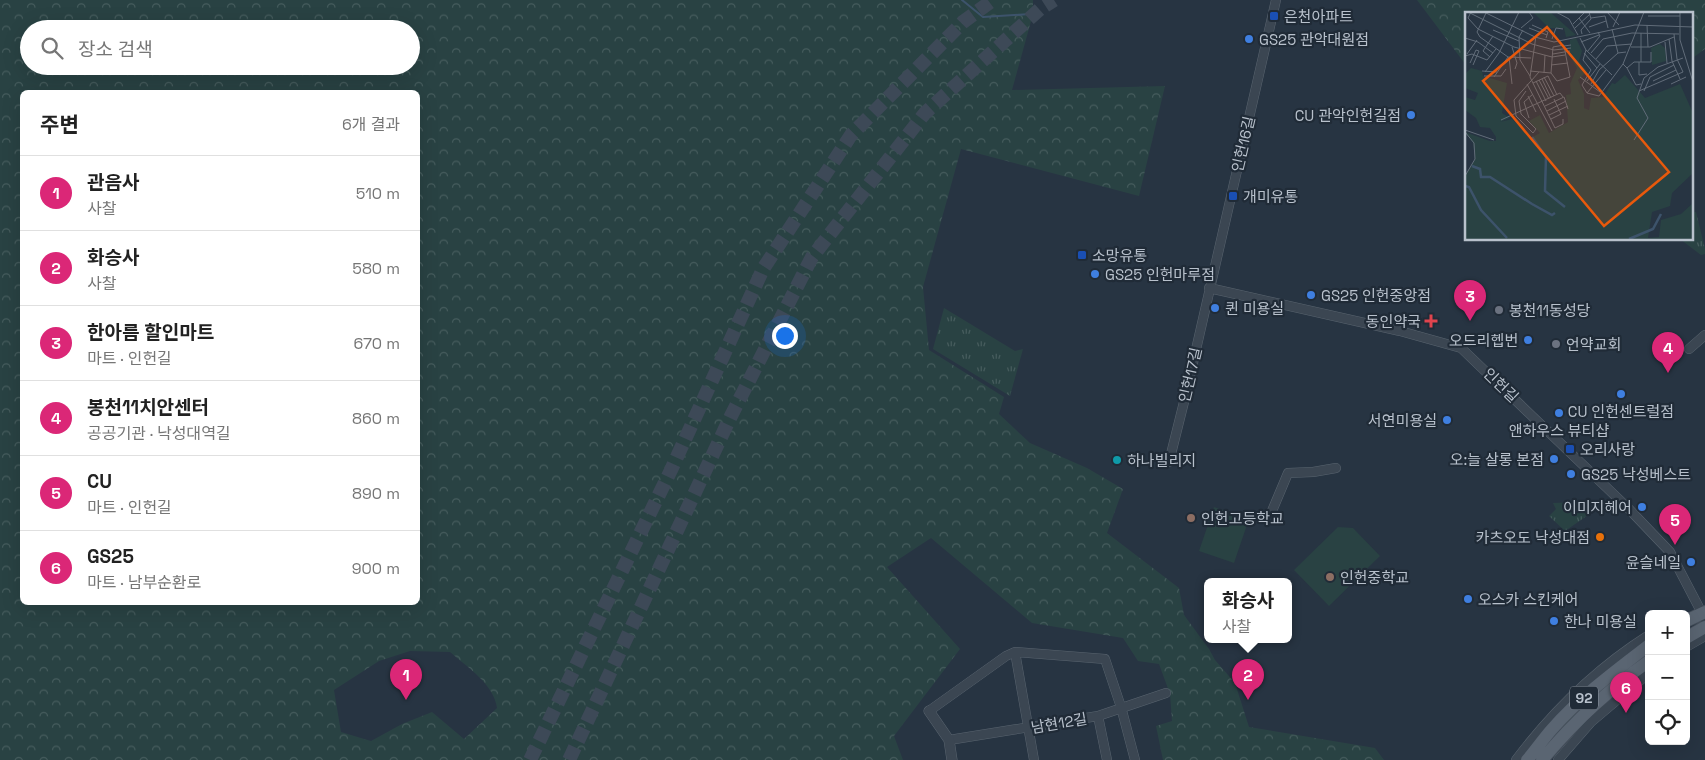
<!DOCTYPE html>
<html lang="ko">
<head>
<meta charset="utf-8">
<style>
	body { margin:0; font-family:"Space Grotesk","Noto Sans KR",sans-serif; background:#f6f6f6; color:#222 }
	.controls { position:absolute; right:15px; bottom:15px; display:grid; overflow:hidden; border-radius:8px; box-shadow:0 5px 20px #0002 }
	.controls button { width:45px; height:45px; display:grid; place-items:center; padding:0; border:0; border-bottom:1px solid #e0e0e0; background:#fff; color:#222; font:25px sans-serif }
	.you { position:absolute; left:784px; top:335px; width:18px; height:18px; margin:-12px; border:4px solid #fff; border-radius:50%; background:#1a73e8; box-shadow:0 0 0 8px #1a73e833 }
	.badge { display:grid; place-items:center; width:32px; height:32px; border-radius:50%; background:#db2777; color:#fff; font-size:16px; font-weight:700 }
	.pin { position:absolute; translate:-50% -41px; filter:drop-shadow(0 1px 2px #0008) }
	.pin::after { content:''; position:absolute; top:26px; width:18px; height:15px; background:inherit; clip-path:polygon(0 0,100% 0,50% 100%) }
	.popup { position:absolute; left:1204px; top:578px; width:88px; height:65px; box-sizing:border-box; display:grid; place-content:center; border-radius:8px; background:#fff; filter:drop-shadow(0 1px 4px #0005); font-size:16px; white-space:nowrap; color:#767676 }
	.popup b { font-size:19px; color:#222 }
	.popup::after { content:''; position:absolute; left:50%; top:100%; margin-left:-10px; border:10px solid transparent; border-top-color:#fff }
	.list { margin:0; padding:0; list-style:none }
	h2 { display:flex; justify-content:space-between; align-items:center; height:65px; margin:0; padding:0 20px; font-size:21px }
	h2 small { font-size:16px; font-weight:400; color:#767676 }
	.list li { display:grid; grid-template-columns:32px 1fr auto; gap:15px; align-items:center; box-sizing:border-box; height:75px; padding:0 20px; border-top:1px solid #e0e0e0 }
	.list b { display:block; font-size:19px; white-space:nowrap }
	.list p { margin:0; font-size:16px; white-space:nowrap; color:#767676 }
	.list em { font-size:16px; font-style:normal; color:#767676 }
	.icon { flex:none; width:28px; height:28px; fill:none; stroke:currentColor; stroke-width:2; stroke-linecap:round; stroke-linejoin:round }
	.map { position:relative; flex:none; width:1705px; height:760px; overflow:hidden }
	.search { position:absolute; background:#fff; box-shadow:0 5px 20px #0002; left:20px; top:20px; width:400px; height:55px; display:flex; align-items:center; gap:12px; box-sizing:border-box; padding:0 18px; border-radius:28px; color:#767676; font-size:19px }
	.panel { position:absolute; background:#fff; box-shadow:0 5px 20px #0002; left:20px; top:90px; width:400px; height:515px; border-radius:8px }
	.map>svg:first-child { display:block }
</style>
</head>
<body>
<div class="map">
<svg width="1705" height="760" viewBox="0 0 1705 760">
	<defs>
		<pattern id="grass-tufts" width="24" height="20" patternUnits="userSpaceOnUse" patternTransform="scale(1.25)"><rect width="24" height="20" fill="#294243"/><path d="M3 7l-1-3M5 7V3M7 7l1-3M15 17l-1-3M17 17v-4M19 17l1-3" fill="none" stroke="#465c5d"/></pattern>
		<pattern id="forest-crowns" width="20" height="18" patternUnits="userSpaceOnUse" patternTransform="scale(1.25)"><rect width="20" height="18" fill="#294243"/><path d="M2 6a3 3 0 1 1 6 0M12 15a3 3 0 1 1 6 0" fill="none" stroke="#465c5d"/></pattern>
	</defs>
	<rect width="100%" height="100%" fill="#273442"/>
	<path fill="url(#grass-tufts)" d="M1696,212L1705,249V254L1701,255L1680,239H1691V213Z
		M944,308L1015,351L1023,349L1010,396L933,349Z
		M1582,502L1594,511L1565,531L1549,516L1556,509L1553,503Z"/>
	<path fill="url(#forest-crowns)" fill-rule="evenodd" d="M0,0H1033V14L1012,90L1165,86L1139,196L961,149L923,287L929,350L1004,397L999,414L1030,443L1087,468L1123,489L1107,533L1179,588L1184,615L1209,649L1215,660L1235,683L1249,727L1375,748L1384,760H1163L1156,726L1172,721L1170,694L1159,664L1138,661L1123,638L1032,623L931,538L887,567L960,649L894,736L903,760H0ZM29,29H411V66H29ZM22,92H418V602H22ZM410,651L450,652C467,667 494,684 497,708L464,739L432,712L402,724L371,741L341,732L334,690L379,661Z
		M1417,0H1705V49L1691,59V14H1466V65Z"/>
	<path fill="#294243" d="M1214,507L1249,519L1234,563L1199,551Z
		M1338,527L1353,528L1380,556L1329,606L1294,570Z"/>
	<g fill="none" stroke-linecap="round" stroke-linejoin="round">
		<path stroke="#3d536b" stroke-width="2" d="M962,0L983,17L1030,14"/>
		<path stroke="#3d4957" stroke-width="14" stroke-dasharray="14 7" stroke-linecap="butt" d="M530,760L671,470L763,269L851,135L963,22L993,0
			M569,760L731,416L812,257L925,113L1040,9L1054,0"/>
		<defs>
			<path id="minor" d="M1209,288L1400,331L1461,348L1628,508L1670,552L1705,619
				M1689,349L1705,335
				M1169,462L1184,402L1276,0
				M1272,511L1288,473L1313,472L1336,468
				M1686,647L1705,636
				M1015,652L1034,760
				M929,711L1006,656L1015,652L1105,659L1121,707L1135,760
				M1098,716L1107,760
				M949,740L1098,716L1166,693
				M1516,760C1553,711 1597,668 1649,635
				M1558,760L1591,722L1649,673"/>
			<path id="tertiary" d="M929,711L949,740L952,760"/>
			<path id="primary" d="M1686,621L1705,612
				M1686,638L1705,627
				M1527,760C1536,750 1543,739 1552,729C1580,697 1615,671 1649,645
				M1542,760C1573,723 1609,689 1649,661"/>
		</defs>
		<use href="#minor" stroke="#59646f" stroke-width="10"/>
		<use href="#tertiary" stroke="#59646f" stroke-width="11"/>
		<use href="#primary" stroke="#454f5b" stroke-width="14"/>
		<use href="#minor" stroke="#3b4652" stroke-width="9"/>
		<use href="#tertiary" stroke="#3b4652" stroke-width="10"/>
		<use href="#primary" stroke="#5a6572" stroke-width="12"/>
	</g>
	<g fill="#1a4fb4" stroke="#202b37" stroke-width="2">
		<rect x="1269" y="11" width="10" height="10" rx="2.5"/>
		<rect x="1228" y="191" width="10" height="10" rx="2.5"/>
		<rect x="1077" y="250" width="10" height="10" rx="2.5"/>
		<rect x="1565" y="444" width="10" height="10" rx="2.5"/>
	</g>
	<g fill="#3f7fe0" stroke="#202b37" stroke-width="2">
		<circle cx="1249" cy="39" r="5"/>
		<circle cx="1411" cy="115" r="5"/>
		<circle cx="1095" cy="274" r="5"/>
		<circle cx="1311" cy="295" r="5"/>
		<circle cx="1215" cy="308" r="5"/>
		<circle cx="1528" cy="340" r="5"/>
		<circle cx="1621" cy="394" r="5"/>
		<circle cx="1559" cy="413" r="5"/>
		<circle cx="1447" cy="420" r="5"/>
		<circle cx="1554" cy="459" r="5"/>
		<circle cx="1571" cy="474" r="5"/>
		<circle cx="1642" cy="507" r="5"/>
		<circle cx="1691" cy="562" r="5"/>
		<circle cx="1468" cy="599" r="5"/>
		<circle cx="1554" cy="621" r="5"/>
	</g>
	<g fill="#6b7280" stroke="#202b37" stroke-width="2">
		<circle cx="1499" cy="310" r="5"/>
		<circle cx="1556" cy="344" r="5"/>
	</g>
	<path fill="#e0444e" stroke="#202b37" stroke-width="2" d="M1428.5 313.5h5v5h5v5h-5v5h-5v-5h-5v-5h5z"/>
	<circle fill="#0f9aa8" stroke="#202b37" stroke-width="2" cx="1117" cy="460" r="5"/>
	<g fill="#8d6e63" stroke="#202b37" stroke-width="2">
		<circle cx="1191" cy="518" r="5"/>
		<circle cx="1330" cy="577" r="5"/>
	</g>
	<circle fill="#e8710a" stroke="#202b37" stroke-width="2" cx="1600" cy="537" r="5"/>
	<g text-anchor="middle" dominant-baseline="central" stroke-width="4.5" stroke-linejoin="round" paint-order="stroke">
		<rect fill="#202b37" stroke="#8a949f" stroke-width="1" x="1570" y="686.5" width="28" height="23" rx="4"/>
		<g font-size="14" font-weight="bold" fill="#b8c1cc">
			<text x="1584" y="698">92</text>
		</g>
		<g font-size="15" fill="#b8c1cc" stroke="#202b37" text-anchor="start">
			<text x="1284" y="16">은천아파트</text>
			<text x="1259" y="39">GS25 관악대원점</text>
			<text x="1401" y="115" text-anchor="end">CU 관악인헌길점</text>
			<text x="1243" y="196">개미유통</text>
			<text x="1092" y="255">소망유통</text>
			<text x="1105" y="274">GS25 인헌마루점</text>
			<text x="1321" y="295">GS25 인헌중앙점</text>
			<text x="1225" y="308">퀸 미용실</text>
			<text x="1509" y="310">봉천11동성당</text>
			<text x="1421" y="321" text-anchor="end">동인약국</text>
			<text x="1518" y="340" text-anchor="end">오드리헵번</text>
			<text x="1566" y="344">언약교회</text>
			<text x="1621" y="411" text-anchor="middle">CU 인헌센트럴점</text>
			<text x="1437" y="420" text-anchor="end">서연미용실</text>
			<text x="1559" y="430" text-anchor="middle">앤하우스 뷰티샵</text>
			<text x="1580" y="449">오리사랑</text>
			<text x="1544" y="459" text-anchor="end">오:늘 살롱 본점</text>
			<text x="1127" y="460">하나빌리지</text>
			<text x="1581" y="474">GS25 낙성베스트</text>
			<text x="1632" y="507" text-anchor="end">이미지헤어</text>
			<text x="1201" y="518">인헌고등학교</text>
			<text x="1590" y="537" text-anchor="end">카츠오도 낙성대점</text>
			<text x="1681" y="562" text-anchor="end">윤슬네일</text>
			<text x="1340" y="577">인헌중학교</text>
			<text x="1478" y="599">오스카 스킨케어</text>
			<text x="1564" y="621">한나 미용실</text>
		</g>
		<g font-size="15" fill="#b8c1cc" stroke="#202b37">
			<text transform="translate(1243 144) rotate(-77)">인헌16길</text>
			<text transform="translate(1190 375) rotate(-77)">인헌17길</text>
			<text transform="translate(1501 385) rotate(44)">인헌길</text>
			<text transform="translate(1059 723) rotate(-10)">남현12길</text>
		</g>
	</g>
	<g transform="translate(1465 12)">
		<rect width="228" height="228" fill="#273442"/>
		<path d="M68,0H85L111,23L101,25L99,16H84ZM111,26L117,39L114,49L122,59L113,68L119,82V96L124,98L126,86L138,85L147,71L150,72L160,63L180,86L215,72L227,99V162L207,181L205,194L187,200L183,226L194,225L196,208L216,202L227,192V227H0V164L10,147L8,131L0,120L25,129H31V125L25,116L15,115L11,106L0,98V85L10,88L13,81L0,76V62L6,56L17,59L18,64L42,71L37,101L45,106L35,110L47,107L66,126L75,121L64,109L75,103L84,121L103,110L101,83L106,82L105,72L112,56L105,44V28ZM195,32L200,36L201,49L187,53L186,36Z" fill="#294243"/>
		<path fill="none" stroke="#3d536b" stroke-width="2.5" d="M67,125L81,145L80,179L100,195M7,154L15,157L16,165H25L67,192L87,203L90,201M0,174L4,175L16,198L42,226M164,227L188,217L196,202"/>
		<path fill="none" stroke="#616c79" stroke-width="1" d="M3,0L67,32L89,38L106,36M6,0L3,6L13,17L49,35L87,45L100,43M19,0L70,25L89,30L170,13L228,15M91,0L104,7L113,23M142,0L154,13M215,0V28L228,70M21,1L12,20L15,25L43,45L66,46M183,4H215M114,6L125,21M126,6L140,4L143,16M108,12L120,0M67,13L83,20L81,26M182,13L183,35M124,15L141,9M148,15L155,0M56,16L68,6L64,0M64,16L82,23M110,16L125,2M147,17L153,41M28,18L54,29M58,18L54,25L55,48L65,64M176,21V50M117,22L116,18L126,7L124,0M71,24L65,65L90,116L98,112V107M0,26L13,30L28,41M115,26L121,38L147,63M87,27L91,16L98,17M204,27L207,49L215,67M116,30L134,23M200,30L202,51M47,35L52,51L50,57M166,35H185L209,25M121,38L118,48L126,58L117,73L122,81L134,84L158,52L179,0M122,40L135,24L133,20M119,41L132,56M126,41L138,27L167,21L214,22M2,42L12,28M88,42L105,39M0,44L7,42L22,48L31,37M25,45L18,39L28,24M44,45L47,72M131,47L142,34L167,32M174,50V63L182,62M5,51L11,38L14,39L8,53M158,52L162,56L169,50H186V40M86,53L103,51M162,56L171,73L176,72M17,59L32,60M65,59L86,61L92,69L105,65L99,34L106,33M20,60L34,41L54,0M79,61L80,43M86,61L88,35L99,33M19,64H36L41,57M29,65L43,45M79,65L89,84M115,65L135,80M77,67L86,86M74,68L84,87M71,69L81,89M122,69L135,52M188,69L211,58M68,71L83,64L92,83M62,72L87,119M126,72L134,58L153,41L161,40M206,72L221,65M61,79L54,89L56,102L71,117L68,121M174,79L218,60L212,47L209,22M179,79L185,65L209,53M122,81L141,58M63,84L71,100M80,94L99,85L103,97M82,99L101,89M84,103L103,94M64,106L59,90L68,82M86,107L96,102L89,87M36,108L95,81L98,85M0,118L29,128M0,120L9,131L10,147L0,164M68,121L51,104L49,88L74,60M169,128L183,106L172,86L179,66L193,55L218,46"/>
		<path fill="#e8590c" fill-opacity="0.15" stroke="#e8590c" stroke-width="2.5" d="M82,15L204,160L139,214L18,69Z"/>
		<rect width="228" height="228" fill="none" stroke="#b8c1cc" stroke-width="2.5"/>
	</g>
</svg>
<div class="controls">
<button>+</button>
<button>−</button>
<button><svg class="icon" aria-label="locate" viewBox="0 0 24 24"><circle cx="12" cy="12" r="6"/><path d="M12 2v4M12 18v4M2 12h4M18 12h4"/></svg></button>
</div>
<div class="you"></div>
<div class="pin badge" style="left:406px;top:700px">1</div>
<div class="pin badge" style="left:1248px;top:700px">2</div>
<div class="popup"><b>화승사</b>사찰</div>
<div class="pin badge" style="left:1470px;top:321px">3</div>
<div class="pin badge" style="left:1668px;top:373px">4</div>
<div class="pin badge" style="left:1675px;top:545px">5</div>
<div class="pin badge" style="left:1626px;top:713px">6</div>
<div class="search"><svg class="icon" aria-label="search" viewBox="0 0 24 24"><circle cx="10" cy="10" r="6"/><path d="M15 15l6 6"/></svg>장소 검색</div>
<section class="panel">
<h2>주변<small>6개 결과</small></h2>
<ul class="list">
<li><span class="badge">1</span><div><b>관음사</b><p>사찰</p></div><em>510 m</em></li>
<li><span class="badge">2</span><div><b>화승사</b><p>사찰</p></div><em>580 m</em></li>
<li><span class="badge">3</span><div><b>한아름 할인마트</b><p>마트 · 인헌길</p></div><em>670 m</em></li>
<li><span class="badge">4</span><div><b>봉천11치안센터</b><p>공공기관 · 낙성대역길</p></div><em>860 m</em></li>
<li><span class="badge">5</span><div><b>CU</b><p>마트 · 인헌길</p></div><em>890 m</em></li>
<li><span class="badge">6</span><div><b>GS25</b><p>마트 · 남부순환로</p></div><em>900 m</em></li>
</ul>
</section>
</div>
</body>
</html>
